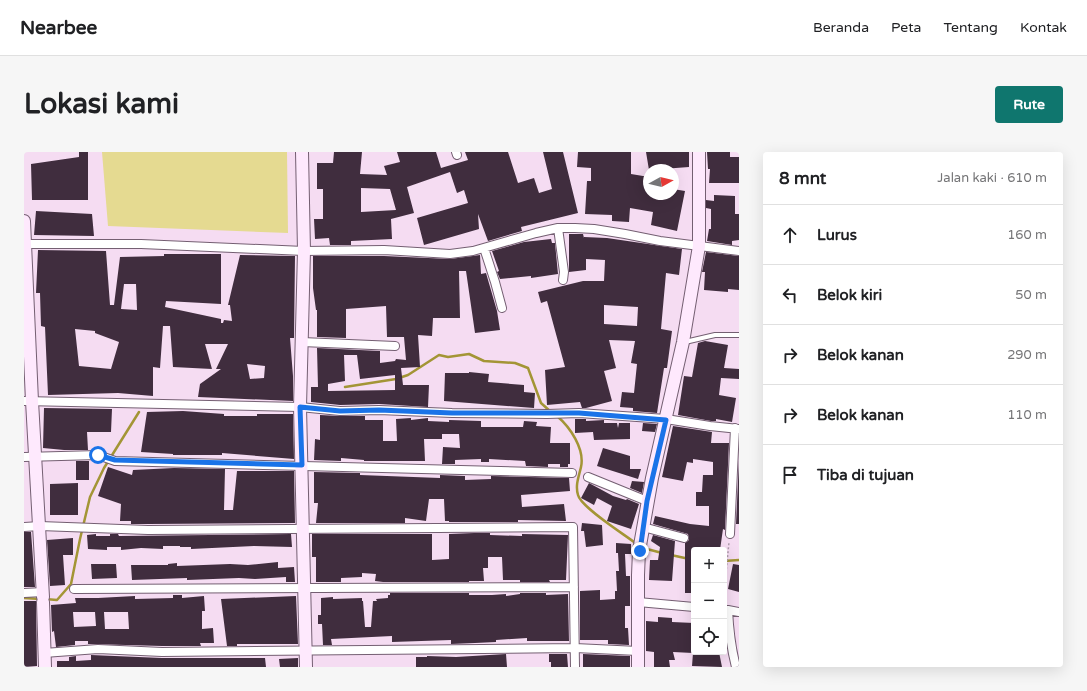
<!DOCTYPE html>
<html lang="id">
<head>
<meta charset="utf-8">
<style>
	body { margin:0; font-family:"Varela Round",sans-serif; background:#f6f6f6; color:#202124 }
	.controls { position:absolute; right:12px; bottom:12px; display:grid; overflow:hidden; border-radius:4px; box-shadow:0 4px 16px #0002 }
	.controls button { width:36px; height:36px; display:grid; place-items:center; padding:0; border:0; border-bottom:1px solid #e0e0e0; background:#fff; color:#202124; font:20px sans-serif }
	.compass { position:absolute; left:619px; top:12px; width:36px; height:36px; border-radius:50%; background:#fff; box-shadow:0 4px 16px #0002; rotate:82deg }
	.stop { position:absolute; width:12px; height:12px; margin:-9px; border:3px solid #1a73e8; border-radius:50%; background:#fff }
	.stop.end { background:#1a73e8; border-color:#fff; box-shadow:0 1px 4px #0008 }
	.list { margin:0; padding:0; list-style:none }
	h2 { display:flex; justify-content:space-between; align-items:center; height:52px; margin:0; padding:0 16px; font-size:17px }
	h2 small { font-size:13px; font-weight:400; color:#757577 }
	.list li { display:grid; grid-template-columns:26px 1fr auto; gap:12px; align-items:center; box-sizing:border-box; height:60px; padding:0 16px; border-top:1px solid #e0e0e0 }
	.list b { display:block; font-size:15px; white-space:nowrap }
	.list em { font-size:13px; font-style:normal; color:#757577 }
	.icon { flex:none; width:22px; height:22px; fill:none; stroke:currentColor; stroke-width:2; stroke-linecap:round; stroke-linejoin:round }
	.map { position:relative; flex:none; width:715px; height:515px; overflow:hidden; border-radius:4px }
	header { display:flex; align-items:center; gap:24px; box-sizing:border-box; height:56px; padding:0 20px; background:#fff; border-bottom:1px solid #e0e0e0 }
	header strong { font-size:19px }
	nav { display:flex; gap:22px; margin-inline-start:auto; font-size:14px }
	.intro { display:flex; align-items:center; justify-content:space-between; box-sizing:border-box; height:96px; padding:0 24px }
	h1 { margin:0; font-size:28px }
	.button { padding:10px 18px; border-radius:4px; background:#0f766e; color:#fff; font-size:14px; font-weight:700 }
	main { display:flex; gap:24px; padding:0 24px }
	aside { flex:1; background:#fff; border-radius:4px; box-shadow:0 4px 16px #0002 }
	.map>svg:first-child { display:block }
</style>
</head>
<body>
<header>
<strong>Nearbee</strong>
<nav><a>Beranda</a><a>Peta</a><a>Tentang</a><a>Kontak</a></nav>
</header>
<div class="intro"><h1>Lokasi kami</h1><a class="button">Rute</a></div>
<main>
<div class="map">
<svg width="715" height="515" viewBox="0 0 715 515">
	<rect width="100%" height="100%" fill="#f5dcf2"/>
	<path fill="#e5da91" d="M78,0H263L264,81L84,74Z"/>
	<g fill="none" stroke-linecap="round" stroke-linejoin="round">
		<path stroke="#a39535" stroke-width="2.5" d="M321,235L372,227L384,223L415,203L424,205L445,202L460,209L491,211L504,216L517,251L527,260
			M533,264C546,275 561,297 557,315C555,324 551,333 554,343C557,355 598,381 610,390
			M623,397L638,401
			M647,403L670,408
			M700,409L715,408
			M0,446L16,447
			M21,447L33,448L47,432L56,387L66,345L80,316L115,260"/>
	</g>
	<path fill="#402d3e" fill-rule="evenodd" d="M55,0H64V48H8L7,12L55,5Z
		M310,0H338L336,22L363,23L360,14L376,10L373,0H412L417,16L444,8L441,0H484L494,31L510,26L515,41L528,37L519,0H539L554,61L497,75L498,79L464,89L454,62L455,77L400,93L393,66L444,51L440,38L433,41L426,20L383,35L390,61L367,67L368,87L327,89V93H306L305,86L291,87L290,67H299V37H293V11H309ZM337,36L366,37L372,58L337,60Z
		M554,0H607V22L625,25V42H649V37L661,39L653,79L627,73L629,60L606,56L605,70L588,69V63L561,62L563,29H567V16L553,15Z
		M622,0H665V15L625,18Z
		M683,0H706V5H715V31H685L686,17H684Z
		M690,43L711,44V62H715V88L708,89V93L683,89L685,77H687V57L682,56V48L690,49Z
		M12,59L68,62L70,84L10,83Z
		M545,82H559L560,86V85L583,86L658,97L655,123L642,121L637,177L648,179L643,216H640L633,261L609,259V256L596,255L598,240L610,241L613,212L607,211L611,189L585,188L592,216L580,219L588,249L562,256H558L556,250L523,253L521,218L541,215L523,149L517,151L514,140L559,129H580L581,108L562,107V118L545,120ZM580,153L614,155L613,174L580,172Z
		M527,87L528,91H531L534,122L507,126V124L476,127L473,120L475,119L468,99L500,90Z
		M14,98L82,99L86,153H90L96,105L140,104V102H197V152L142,149L141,155L197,167V171H199L200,168L208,169L206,153H204L216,103L271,104L270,186H266L269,224V249L174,245L176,232L197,217H192L204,192H181L188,217L149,215L146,174H139L136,216L129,215V244L94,241L24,243L21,175L17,174L16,141H12ZM100,132H112L113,158L97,157ZM51,177L71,179V181L95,190L87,217L55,214ZM223,212L241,214L240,226L226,227Z
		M682,100L715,104V138L704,137V140L680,138L681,120H678Z
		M456,103L457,122L462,121L473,159L476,178L451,181L442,119H435L436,166H409L408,184L394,183L396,215L377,216L379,233H405L404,255L355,252L316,253L287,250V235H294L293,196L356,199V211L371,209L372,207L382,208L380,185H363L362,154L322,157V186L293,185V158H292L289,136V104H360L426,107ZM320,203H333L336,227L371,223V238L304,239V232L321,229Z
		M681,189L704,193L700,216L715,217V227L697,226L695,243L712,246L708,270L692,267V269H687L654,263L660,224L668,225L674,191Z
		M445,220L465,222L464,230L500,233V240L511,241L510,256L420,249L421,221H445Z
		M20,256L88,257L87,280H63L64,298H40L19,296Z
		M159,259L200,262V264H233V262H269L270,307L198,301V303H149V302L117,300L123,260Z
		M296,263L316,264H341V268H359V289H373L372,267L387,266V268L404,266V269L425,270V268L457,269V275H499L500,269L513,270L512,274L527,275L526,291H546V312H544V315H536V312H524V315L502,314L501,309L465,307V310H457V307L431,308V312H418L419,295L436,296L435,282H418V287H400L401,309H340V308L317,306V309L290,308L291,287L296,288Z
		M551,267H562V269L580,268V271H593L594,276L595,271H606V287L570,288L569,280L551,281Z
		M619,271L633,272L631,280L618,279Z
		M649,274L688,280L687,291H705L701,378L699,377L696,398H670V429L668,434L670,441H661V391L665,388L664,382L629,372L631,364L666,372L685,374V354H672V340H678L679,323H689V310L669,307V311L663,310L659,329L638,325Z
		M579,296L606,304V317H617L614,327L573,314Z
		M715,308V372H712Z
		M52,309H65V328H52Z
		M84,315L108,323L109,318L150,316L201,317L200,358H209L213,319H270L271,371L124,372H107V369H96L97,352L74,344Z
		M290,320L336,321V323L416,326V323L441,324V328L467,327V324L545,326L546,339L497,343L498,355L540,352L542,369L494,368V370H425V369H421L420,347H405L402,369L381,366V371H292L294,351H290Z
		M608,329L620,330L618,341L606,336Z
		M54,331V363H26V332Z
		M565,331L589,344L602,348L603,347L615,352L607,377L583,369L588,354L573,346L570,353L557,346Z
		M558,371L578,373L579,393L562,395L560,379H557Z
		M0,380H7L11,435H0Z
		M450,381H466V383L498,384V382L544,383L542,428H525L526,430H496V428H479L478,405H464V416H459L460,429H445V430H359L351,429L352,422L338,421V425L317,426V430H292V405H288V382H408V408L425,407V382Z
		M72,382V384H86V382H94L95,384L267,382L268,395L230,394L167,397V395H156V394H139V397L117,396L97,398V395H83V398L64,397L63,383Z
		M629,383L651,389L648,429L625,428L626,408H634L636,395L627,389Z
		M49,386V403H39L41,433L26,434L23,388Z
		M592,391L607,392V402H601L602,424H606V454H601V476H604L605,493L584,492V488H556V439L576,438V448L591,447V439H593L592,419H595L594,401H592Z
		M254,410V416L270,415L271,430H262V425L231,427L215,426L163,428V426L108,428L107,413H144V412L153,411V414L206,412L224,413Z
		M67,412H92L93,426L68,427Z
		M709,412L715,413V440L704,437Z
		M366,441H445V443H468L482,442V444L496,442V441H522V443L544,442L545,489H503V486L472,488V490L451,491L427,492V488L368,490V484L307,487L308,493H299L298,472H294V463H297V446L309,445V447L338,446V449H339L341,475H347L349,449H353L352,447L364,446V443H366Z
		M149,443H158V446L180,444L181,459H178V477L189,476L190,491H176L177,494H138L66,492H64V489H51V493L32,495L30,479L28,480L27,453L52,451L51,446H74L111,444V447L149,446ZM49,460H71L72,474L50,475ZM80,460H104L105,477H81Z
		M272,444L274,492H213V494H203L197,447Z
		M0,449H12L13,514L0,515Z
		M634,465L648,466V470L670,471V500H695L698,515L668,514L669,501L649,500L651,508H645L646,515H630V500L622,499V469L634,470Z
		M482,502L483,515H392V505H403V504L432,505Z
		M525,502H543L544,515H527V510H525Z
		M559,502L606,504V515H559Z
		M67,503L138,506H241L242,515H33V509H45V505L52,504V509L67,508Z
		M274,506V515H256L255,507Z"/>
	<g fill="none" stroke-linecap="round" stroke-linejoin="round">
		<defs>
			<path id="lane" d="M661,190L691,183H715"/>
			<path id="street" d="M432,0L433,3
				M534,76L540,120L539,128
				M0,92H117L280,99L360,98L426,102L449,99L512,81L534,76H551L570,77L601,82L636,89L715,99
				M460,96L471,130L478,156
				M278,190L371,194
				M0,249L276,255L316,259L355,258L428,261L523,262L555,261L642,267L686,274L715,277
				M0,305L74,303L91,309L548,321
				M564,325L623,349
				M0,375L16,374L124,378L549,375L551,515
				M619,375L660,386
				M706,382L711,276
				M50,437L550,435
				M0,441L19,440
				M614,450L670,455
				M700,458H704C705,478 707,496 712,515
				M704,458L715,460
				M20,501L74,497L138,500L551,496L614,499"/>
			<path id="secondary" d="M278,0L280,99L276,255L282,515
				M0,69L8,249L19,445
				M19,450L21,515
				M614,515V423L615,399L628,326L659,190L675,94V0"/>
		</defs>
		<use href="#lane" stroke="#745f72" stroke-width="6"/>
		<use href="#street" stroke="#745f72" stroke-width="10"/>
		<use href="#secondary" stroke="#745f72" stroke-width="14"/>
		<path stroke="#ae9bac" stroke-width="1.5" stroke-dasharray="2 2" stroke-linecap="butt" d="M700,441L705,390"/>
		<use href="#lane" stroke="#fff" stroke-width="4"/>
		<use href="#street" stroke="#fff" stroke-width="8"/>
		<use href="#secondary" stroke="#fee9fd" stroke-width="12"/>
	</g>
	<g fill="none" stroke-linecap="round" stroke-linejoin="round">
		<path stroke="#1a73e8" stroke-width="5" d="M74,303L91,308L278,313L276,255L316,259L355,258L428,261H555L642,268L623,349L616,399"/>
	</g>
</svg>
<div class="controls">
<button>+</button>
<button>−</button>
<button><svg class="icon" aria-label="locate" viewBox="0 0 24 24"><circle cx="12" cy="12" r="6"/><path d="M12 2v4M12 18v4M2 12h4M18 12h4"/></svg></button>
</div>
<svg class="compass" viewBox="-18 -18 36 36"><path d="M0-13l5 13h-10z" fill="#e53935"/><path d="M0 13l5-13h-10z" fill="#757577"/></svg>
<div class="stop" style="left:74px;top:303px"></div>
<div class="stop end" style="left:616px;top:399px"></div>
</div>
<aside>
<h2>8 mnt<small>Jalan kaki · 610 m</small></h2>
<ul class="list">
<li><svg class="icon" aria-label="ahead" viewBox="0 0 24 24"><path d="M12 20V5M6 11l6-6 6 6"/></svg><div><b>Lurus</b></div><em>160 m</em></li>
<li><svg class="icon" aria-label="left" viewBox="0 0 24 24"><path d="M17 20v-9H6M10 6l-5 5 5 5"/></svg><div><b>Belok kiri</b></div><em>50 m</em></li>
<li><svg class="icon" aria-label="right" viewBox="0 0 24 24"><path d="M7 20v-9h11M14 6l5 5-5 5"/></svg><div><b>Belok kanan</b></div><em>290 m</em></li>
<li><svg class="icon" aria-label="right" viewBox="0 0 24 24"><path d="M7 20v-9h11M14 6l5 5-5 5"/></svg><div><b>Belok kanan</b></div><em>110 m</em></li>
<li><svg class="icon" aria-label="arrive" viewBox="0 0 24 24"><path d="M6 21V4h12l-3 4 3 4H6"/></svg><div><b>Tiba di tujuan</b></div></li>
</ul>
</aside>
</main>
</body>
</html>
